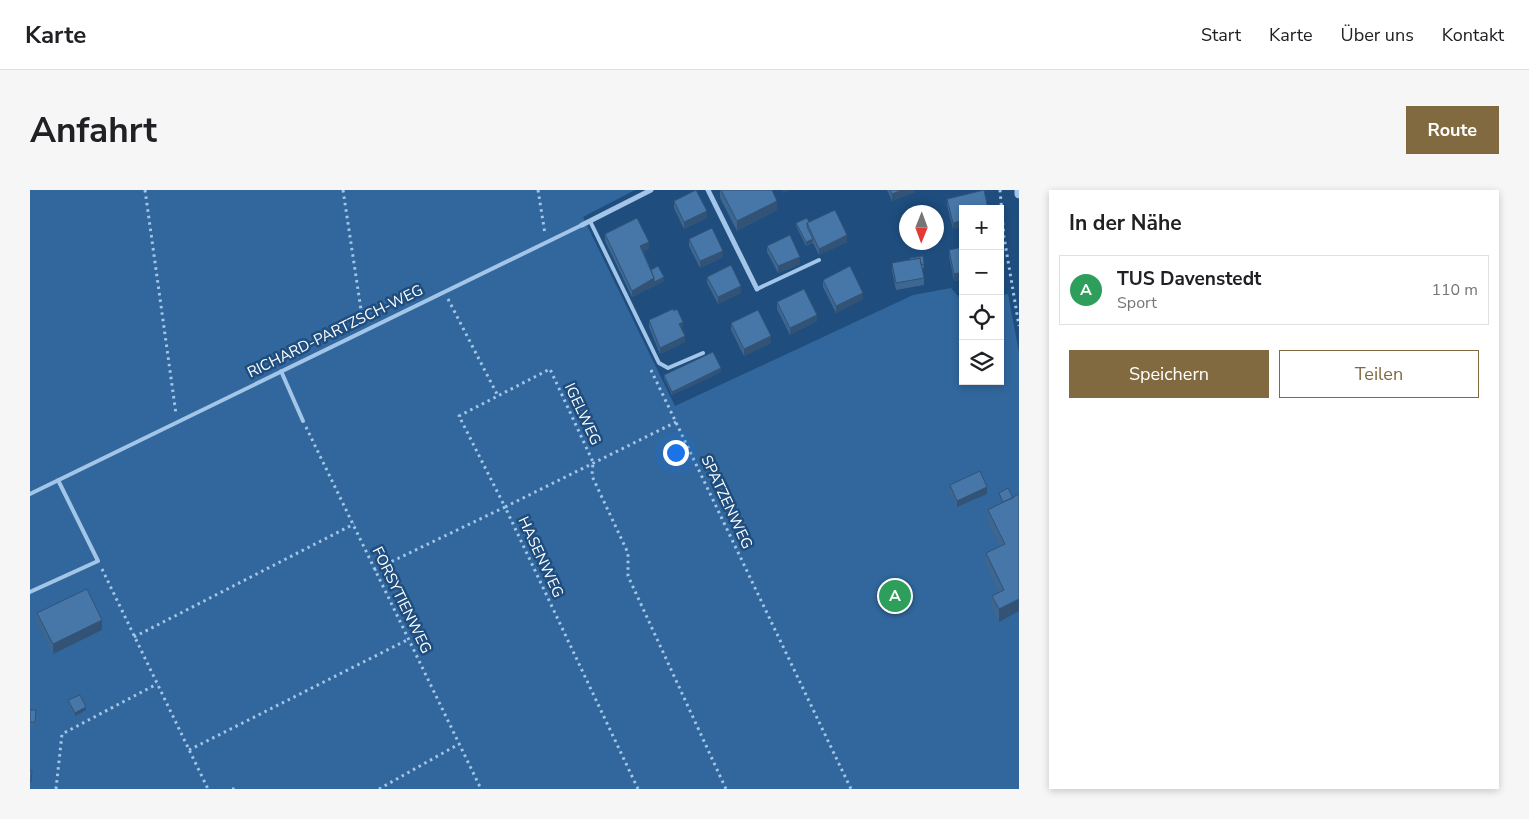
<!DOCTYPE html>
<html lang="de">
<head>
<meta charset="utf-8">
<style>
	body { margin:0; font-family:"Nunito Sans",sans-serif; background:#f6f6f6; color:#202124 }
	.controls { position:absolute; right:15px; top:15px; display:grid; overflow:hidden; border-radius:0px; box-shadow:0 2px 8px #0003 }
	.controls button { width:45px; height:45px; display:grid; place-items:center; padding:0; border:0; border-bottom:1px solid #e0e0e0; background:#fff; color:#202124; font:25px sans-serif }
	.compass { position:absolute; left:869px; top:15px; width:45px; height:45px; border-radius:50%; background:#fff; box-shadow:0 2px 8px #0003; rotate:181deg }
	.you { position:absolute; left:645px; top:262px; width:18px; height:18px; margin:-12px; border:4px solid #fff; border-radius:50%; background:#1a73e8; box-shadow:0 0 0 8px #1a73e833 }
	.badge { display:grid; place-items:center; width:32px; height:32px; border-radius:50%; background:#816a3f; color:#fff; font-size:16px; font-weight:700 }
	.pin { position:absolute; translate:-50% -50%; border:2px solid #fff; box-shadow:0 1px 5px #0006 }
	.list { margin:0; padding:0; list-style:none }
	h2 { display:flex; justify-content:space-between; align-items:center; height:65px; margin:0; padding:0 20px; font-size:21px }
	h2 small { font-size:16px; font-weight:400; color:#757577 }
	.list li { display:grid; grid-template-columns:32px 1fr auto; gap:15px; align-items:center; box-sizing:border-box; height:70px; margin:0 10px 10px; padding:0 10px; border:1px solid #e0e0e0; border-radius:0px }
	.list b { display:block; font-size:19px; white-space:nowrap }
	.list p { margin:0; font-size:16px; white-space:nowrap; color:#757577 }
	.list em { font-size:16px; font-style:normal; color:#757577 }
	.actions { display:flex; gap:10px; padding:15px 20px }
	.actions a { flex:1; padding:11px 0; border:1px solid #816a3f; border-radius:0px; text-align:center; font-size:18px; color:#816a3f }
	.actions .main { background:#816a3f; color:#fff }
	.icon { flex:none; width:28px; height:28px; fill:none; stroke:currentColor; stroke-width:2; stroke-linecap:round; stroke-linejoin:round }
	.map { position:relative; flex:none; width:989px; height:599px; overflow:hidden; border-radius:0px }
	header { display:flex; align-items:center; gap:30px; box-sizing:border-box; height:70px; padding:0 25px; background:#fff; border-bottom:1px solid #e0e0e0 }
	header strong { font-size:24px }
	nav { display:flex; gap:28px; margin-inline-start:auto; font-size:18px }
	.intro { display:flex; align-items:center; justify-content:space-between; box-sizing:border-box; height:120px; padding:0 30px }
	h1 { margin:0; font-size:35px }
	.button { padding:12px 22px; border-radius:0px; background:#816a3f; color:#fff; font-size:18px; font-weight:700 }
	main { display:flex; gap:30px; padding:0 30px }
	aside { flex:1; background:#fff; border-radius:0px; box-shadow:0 2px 8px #0003 }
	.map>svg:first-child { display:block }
</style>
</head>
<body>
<header>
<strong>Karte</strong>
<nav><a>Start</a><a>Karte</a><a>Über uns</a><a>Kontakt</a></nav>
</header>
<div class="intro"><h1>Anfahrt</h1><a class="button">Route</a></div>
<main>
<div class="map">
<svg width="989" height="599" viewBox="0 0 989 599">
	<rect width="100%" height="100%" fill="#1e4d7e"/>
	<path fill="#31679d" d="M0,0H605L553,27L645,216L883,105L921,98L933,112V191H970V105L978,104L989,162V599H0Z"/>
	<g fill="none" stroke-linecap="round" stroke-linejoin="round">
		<path stroke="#a2c5e8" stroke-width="3" stroke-dasharray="2.5 4" stroke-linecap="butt" d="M115,0L146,224
			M313,0L333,133
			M508,0L515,44
			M970,0L974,47L989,136
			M418,109L468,206
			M621,180L821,599
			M276,237L451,599
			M72,379L178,599
			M344,380L475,317L429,226L520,179L563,272L562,286L598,363V386L696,599
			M104,447L324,334
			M159,560L379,449
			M26,599L32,544L127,494
			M202,599H205
			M349,599L429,554
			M608,599L475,317L646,232"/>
		<path stroke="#a2c5e8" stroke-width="4" d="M560,31L629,173L638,178L673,163
			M727,99L789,70
			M251,181L273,231
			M0,304L552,35
			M0,402L68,371L28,290"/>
		<path stroke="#a2c5e8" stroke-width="5" d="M678,0L727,99
			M552,35L621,0"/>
		<path stroke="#a2c5e8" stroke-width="9" d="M989,0V4"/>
	</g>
	<path fill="#3d6690" d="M690,0H742L747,20L707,41L690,8Z
		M857,0H885V2L862,11Z
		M954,0L923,39L917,15V9Z
		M644,11L677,28L654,39L644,18Z
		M779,32L817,52L789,65L783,53L776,56L766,36V33Z
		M575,44L619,59L613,61L621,80L634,91L602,107L575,51Z
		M659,49L693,67L670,78L659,56Z
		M737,56L770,74L748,83L737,62Z
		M933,57V89L924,91L919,66V60Z
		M862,73L894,74V78H892L894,88V95L866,100L862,80Z
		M677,87L711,103L688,114L677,93Z
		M793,90L833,109L806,123L793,97Z
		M747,112L787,131L760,145L747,119Z
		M619,130L653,139L652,140L655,152L630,164L619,137Z
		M701,133L741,153L714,166L701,140Z
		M691,182L642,205L634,188V185Z
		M920,295L957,304L927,317L920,302Z
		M969,303L983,308L989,304L969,432L962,418V406L969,402L956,376V363L970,356L958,333V320L972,313L969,306Z
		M7,423L72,440L23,464L7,433Z
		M38,510L56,520L45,526L38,514Z
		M0,520H6L5,536L0,535Z"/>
	<path fill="#325376" d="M753,0H760L753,3Z
		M872,0H885V2L862,11V4Z
		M747,11V20L707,41V31Z
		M677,21V28L654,39V32Z
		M933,30V37L923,39V33Z
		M817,45V52L789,65V59Z
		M783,49V52L776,56V52Z
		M619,52V59L610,63V56Z
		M693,61V67L670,78V71Z
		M770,67V74L748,83V76Z
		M933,82V89L924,91V84Z
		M634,87V91L602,107V101L624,88Z
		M711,96V103L688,114V107Z
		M833,103V109L806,123V116Z
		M787,125V131L760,145V138Z
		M653,132V139L649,141V134Z
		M655,146V152L630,164V158Z
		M741,146V153L714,166V159Z
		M972,147V154L970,155V148Z
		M691,178V182L642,205V202Z
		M957,297V304L927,317V311Z
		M989,409V421L969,432V419Z
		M72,430V440L23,464V454Z
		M56,517V520L45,526V523Z"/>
	<path fill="#4777a8" stroke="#325376" d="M666,0L677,21L654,32L644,11Z
		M691,0H742L747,11L707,31Z
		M860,0H872L862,4Z
		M954,0L958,19H933V30L923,33L917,9Z
		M805,20L817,45L789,59L777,33Z
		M607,28L619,52L610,56L624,88L602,101L575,44Z
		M777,28L779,32L777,33V37L783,49L776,52L766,33Z
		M682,38L693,61L670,71L659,49Z
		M760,45L770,67L748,76L737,56Z
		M933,57V82L924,84L919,60Z
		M893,66L894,74L891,75L890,68L880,70V68Z
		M890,68L894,88L866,93L862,73Z
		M701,75L711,96L688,107L677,87Z
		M628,76L634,87L624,92V88L621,80Z
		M820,76L833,103L806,116L793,90Z
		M774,99L787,125L760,138L747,112Z
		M643,119L644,121L647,119L653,132L649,134L655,146L630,158L619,130Z
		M728,120L741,146L714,159L701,133Z
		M683,162L691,178L642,202L634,185Z
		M950,281L957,297L927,311L920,295Z
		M978,298L983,308L973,312L969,303Z
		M989,304V409L969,419L962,406L974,400L956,363L975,354L958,320Z
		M57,399L72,430L23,454L7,423Z
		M50,505L56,517L45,523L38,510Z
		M0,520H6L5,532H0Z
		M0,580H2L1,592H0Z"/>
	<g text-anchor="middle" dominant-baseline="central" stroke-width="5" stroke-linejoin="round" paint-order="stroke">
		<g font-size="15" fill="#fff" stroke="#1e4d7e">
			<text transform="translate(305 141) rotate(-26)">RICHARD-PARTZSCH-WEG</text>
			<text transform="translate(553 224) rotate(65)">IGELWEG</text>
			<text transform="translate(697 312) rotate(65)">SPATZENWEG</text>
			<text transform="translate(511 367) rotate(65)">HASENWEG</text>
			<text transform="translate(372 410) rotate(64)">FORSYTIENWEG</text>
		</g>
	</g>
</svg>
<div class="controls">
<button>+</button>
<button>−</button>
<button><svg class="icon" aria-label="locate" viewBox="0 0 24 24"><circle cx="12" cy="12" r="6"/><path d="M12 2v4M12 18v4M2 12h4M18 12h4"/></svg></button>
<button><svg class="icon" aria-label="layers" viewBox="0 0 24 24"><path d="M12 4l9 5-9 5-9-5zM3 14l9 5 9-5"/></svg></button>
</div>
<svg class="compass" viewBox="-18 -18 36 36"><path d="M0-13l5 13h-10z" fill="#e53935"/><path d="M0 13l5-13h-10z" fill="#757577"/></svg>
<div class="you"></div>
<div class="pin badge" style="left:865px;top:406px;background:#2e9e5b">A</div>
</div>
<aside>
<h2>In der Nähe<small></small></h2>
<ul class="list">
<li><span class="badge" style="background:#2e9e5b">A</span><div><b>TUS Davenstedt</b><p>Sport</p></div><em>110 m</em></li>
</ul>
<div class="actions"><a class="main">Speichern</a><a>Teilen</a></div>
</aside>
</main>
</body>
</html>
